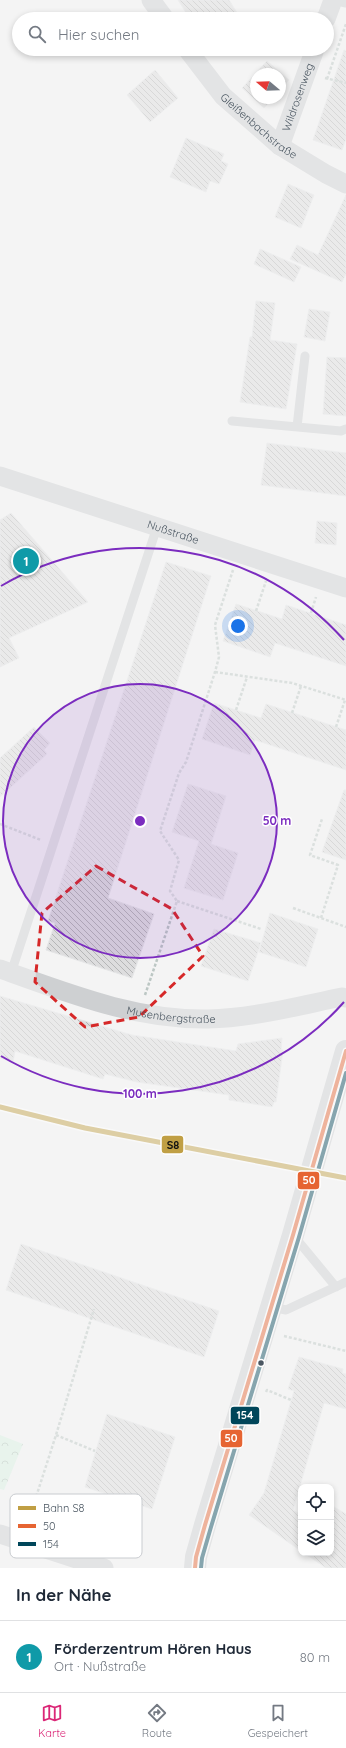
<!DOCTYPE html>
<html lang="de">
<head>
<meta charset="utf-8">
<style>
	body { margin:0; font-family:Quicksand,sans-serif; background:#f2f2f3; color:#1f2937 }
	.controls { position:absolute; right:12px; bottom:12px; display:grid; overflow:hidden; border-radius:8px; box-shadow:0 2px 6px #0003 }
	.controls button { width:36px; height:36px; display:grid; place-items:center; padding:0; border:0; border-bottom:1px solid #e0e1e3; background:#fff; color:#1f2937; font:20px sans-serif }
	.compass { position:absolute; left:250px; top:68px; width:36px; height:36px; border-radius:50%; background:#fff; box-shadow:0 2px 6px #0003; rotate:289deg }
	.you { position:absolute; left:238px; top:626px; width:14px; height:14px; margin:-10px; border:3px solid #fff; border-radius:50%; background:#1a73e8; box-shadow:0 0 0 6px #1a73e833 }
	.badge { display:grid; place-items:center; width:26px; height:26px; border-radius:50%; background:#db2777; color:#fff; font-size:13px; font-weight:700 }
	.pin { position:absolute; translate:-50% -50%; border:2px solid #fff; box-shadow:0 1px 4px #0006 }
	.list { margin:0; padding:0; list-style:none }
	h2 { display:flex; justify-content:space-between; align-items:center; height:52px; margin:0; padding:0 16px; font-size:17px }
	h2 small { font-size:13px; font-weight:400; color:#747a83 }
	.list li { display:grid; grid-template-columns:26px 1fr auto; gap:12px; align-items:center; box-sizing:border-box; height:72px; padding:0 16px; border-top:1px solid #e0e1e3 }
	.list b { display:block; font-size:15px; white-space:nowrap }
	.list p { margin:0; font-size:13px; white-space:nowrap; color:#747a83 }
	.list em { font-size:13px; font-style:normal; color:#747a83 }
	.icon { flex:none; width:22px; height:22px; fill:none; stroke:currentColor; stroke-width:2; stroke-linecap:round; stroke-linejoin:round }
	.map { position:relative; flex:none; width:346px; height:1568px; overflow:hidden }
	.search { position:absolute; background:#fff; box-shadow:0 2px 6px #0003; left:12px; right:12px; top:12px; height:44px; display:flex; align-items:center; gap:10px; box-sizing:border-box; padding:0 14px; border-radius:22px; color:#747a83; font-size:15px }
	.sheet { height:124px; background:#fff }
	nav { display:flex; justify-content:space-around; align-items:center; box-sizing:border-box; height:56px; border-top:1px solid #e0e1e3; background:#fff; font-size:11px; color:#747a83 }
	nav a { display:grid; justify-items:center; gap:2px }
	nav .on { color:#db2777 }
	.map>svg:first-child { display:block }
</style>
</head>
<body>
<div class="map">
<svg width="346" height="1568" viewBox="0 0 346 1568">
	<defs>
		<pattern id="park-crowns" width="20" height="18" patternUnits="userSpaceOnUse"><rect width="20" height="18" fill="#d9f2e3"/><path d="M2 6a3 3 0 1 1 6 0M12 15a3 3 0 1 1 6 0" fill="none" stroke="#b2c7bb"/></pattern>
		<pattern id="building-back-hatch" width="6" height="6" patternUnits="userSpaceOnUse"><rect width="6" height="6" fill="#ddddde"/><path d="M-1 5l2 2M0 0l6 6M5-1l2 2" fill="none" stroke="#b5b6b7"/></pattern>
	</defs>
	<rect width="100%" height="100%" fill="#f4f4f4"/>
	<path fill="url(#park-crowns)" d="M0,1435L23,1444L4,1490L0,1489Z"/>
	<path fill="url(#building-back-hatch)" stroke="#e5e6e7" d="M178,0H229L241,19H190Z
		M344,50L346,51V139L342,150L313,140Z
		M267,61L289,80L280,90V74H256V98H273L264,108L242,88Z
		M155,70L178,98L150,122L127,95Z
		M186,138L224,154L221,161L228,164L219,184L210,181L206,192L170,177Z
		M288,184L314,195L301,228L275,217Z
		M346,195V274L342,282L290,259L297,245L318,255Z
		M260,249L301,267L294,282L254,264Z
		M256,301L275,303L270,340L297,344L286,409L240,402L250,337H252Z
		M309,309L330,312L325,341L304,337Z
		M327,357L346,358V416L323,414Z
		M267,443L346,453V496L261,485Z
		M11,513L88,602L9,638L19,658L0,667V520Z
		M317,521L337,523L336,545L315,543Z
		M166,562L211,576L108,898L154,914L132,978L46,950L55,923L48,921Z
		M236,604L282,619L286,605L346,625V666L275,643L270,657L223,641Z
		M214,703L261,718L266,704L346,730V770L255,740L250,755L202,739Z
		M34,727L50,743L44,750L47,754L0,797V758Z
		M188,784L226,796L211,844L238,853L223,900L184,888L199,841L172,832Z
		M344,790H346V860L322,852Z
		M270,913L318,929L306,967L259,952Z
		M214,929L261,943L248,981L201,966Z
		M0,996L132,1035L236,1051L238,1044L282,1038L281,1050H283L276,1102H274L272,1107L229,1100V1095L137,1082L105,1074L103,1079L15,1051L13,1062L0,1058Z
		M21,1244L219,1311L204,1357L6,1290Z
		M299,1357L343,1369L342,1373L346,1374V1409L324,1403L293,1510L301,1515V1551L249,1515L264,1493L294,1391L288,1389Z
		M107,1414L175,1437L152,1509L85,1487Z
		M331,1505L346,1514V1568H326L304,1553H331Z"/>
	<g fill="none" stroke-linecap="round" stroke-linejoin="round">
		<path stroke="#bcc7c4" stroke-width="2.5" stroke-dasharray="3 2" stroke-linecap="butt" d="M325,78L346,83
			M327,79L346,24
			M256,611L266,581
			M311,613L316,597
			M215,672L292,683L346,700
			M236,710L247,677
			M292,713L301,686
			M336,727L345,700
			M0,824L41,840
			M177,901L261,929
			M293,908L346,927
			M321,918L338,865L310,855L322,819
			M145,995L177,901L170,891L179,860L160,831L179,773L186,762L215,672L219,657L215,625L233,570
			M284,1336L346,1351
			M266,1392L267,1390L291,1400
			M56,1435L95,1451
			M27,1525L56,1435L94,1309"/>
		<path stroke="#ced0d2" stroke-width="9" d="M333,0L346,3
			M232,421L341,431L346,429
			M297,427L305,356
			M11,973L157,527
			M294,1236L336,1287
			M271,1307L286,1310L346,1282"/>
		<g stroke="#ced0d2" stroke-width="19">
			<path d="M151,0L165,19"/>
			<path d="M326,19L333,0"/>
			<path id="s1" d="M187,49L223,96L280,146L326,174L346,184"/>
			<path id="s2" d="M280,146L315,49"/>
			<path id="s3" d="M0,476L346,588"/>
			<path id="s4" d="M0,969C68,993 134,1020 208,1019C253,1018 298,1006 342,997L346,998"/>
			<path d="M0,1534L104,1568"/>
		</g>
		<path stroke="#ced0d2" stroke-width="22" d="M195,1568L196,1557L205,1525L293,1235L346,1051"/>
		<defs>
			<path id="bus-1" d="M195,1568L196,1557L205,1525L293,1235L346,1051"/>
			<path id="bus-2" d="M201,1568L202,1558L211,1527L299,1237L346,1073"/>
		</defs>
		<use href="#bus-1" stroke="#fff" stroke-width="7"/>
		<use href="#bus-2" stroke="#fff" stroke-width="7"/>
		<use href="#bus-1" stroke="#e66432" stroke-width="4"/>
		<use href="#bus-2" stroke="#00465a" stroke-width="4"/>
		<defs>
			<path id="rail-1" d="M0,1107L85,1128L346,1178"/>
		</defs>
		<use href="#rail-1" stroke="#fff" stroke-width="8"/>
		<use href="#rail-1" stroke="#c09f44" stroke-width="5"/>
	</g>
	<path d="M0 0H346V1568H0ZM96,866L172,909L203,956L139,1017L85,1027L35,982L42,913Z" fill="#f4f4f4" fill-opacity=".55" fill-rule="evenodd"/>
	<path fill="none" stroke="#d62828" stroke-width="3" stroke-dasharray="8 5" stroke-linejoin="round" d="M96,866L172,909L203,956L139,1017L85,1027L35,982L42,913Z"/>
	<circle cx="140" cy="821" r="137" fill="#7b2cbf" fill-opacity=".12"/>
	<g fill="none" stroke="#7b2cbf" stroke-width="2">
		<circle cx="140" cy="821" r="137"/>
		<path d="M344 1002A273 273 0 0 1 1 1056M1 586A273 273 0 0 1 344 640"/>
	</g>
	<circle fill="#4a5661" stroke="#fff" stroke-width="1.5" cx="261" cy="1363" r="3.5"/>
	<g text-anchor="middle" dominant-baseline="central" stroke-width="3" stroke-linejoin="round" paint-order="stroke">
		<g font-size="11" fill="#4a5661" stroke="#fff">
			<text stroke="none"><textPath href="#s2" startOffset="52">Wildrosenweg</textPath></text>
			<text stroke="none"><textPath href="#s1" startOffset="106">Gleißenbachstraße</textPath></text>
			<text stroke="none"><textPath href="#s3" startOffset="182">Nußstraße</textPath></text>
			<text stroke="none"><textPath href="#s4" startOffset="178">Musenbergstraße</textPath></text>
		</g>
	</g>
	<rect x="10" y="1494" width="132" height="64" rx="6" fill="#fff" stroke="#c9ccd0" stroke-width="1"/>
	<rect x="18" y="1506" width="18" height="4" fill="#c09f44"/>
	<rect x="18" y="1524" width="18" height="4" fill="#e66432"/>
	<rect x="18" y="1542" width="18" height="4" fill="#00465a"/>
	<g font-size="11" fill="#4a5661">
		<text x="43" y="1512">Bahn S8</text>
		<text x="43" y="1530">50</text>
		<text x="43" y="1548">154</text>
	</g>
	<circle cx="140" cy="821" r="6" fill="#7b2cbf" stroke="#fff" stroke-width="2"/>
	<g font-size="12" text-anchor="middle" font-weight="bold" fill="#7b2cbf" stroke="#fff" stroke-width="3" stroke-linejoin="round" paint-order="stroke">
		<text x="277" y="825">50 m</text>
		<text x="140" y="1098">100 m</text>
	</g>
	<g stroke="#fff" stroke-width="1.5">
		<rect x="161" y="1135" width="23" height="19" rx="4" fill="#c09f44"/>
		<rect x="297" y="1171" width="23" height="19" rx="4" fill="#e66432"/>
		<rect x="230" y="1406" width="30" height="19" rx="4" fill="#00465a"/>
		<rect x="220" y="1429" width="23" height="19" rx="4" fill="#e66432"/>
	</g>
	<g font-size="11" text-anchor="middle" font-weight="bold" fill="#fff">
		<text x="309" y="1184">50</text>
		<text x="245" y="1419">154</text>
		<text x="231" y="1442">50</text>
	</g>
	<g font-size="11" text-anchor="middle" font-weight="bold" fill="#111">
		<text x="173" y="1149">S8</text>
	</g>
</svg>
<div class="controls">
<button><svg class="icon" aria-label="locate" viewBox="0 0 24 24"><circle cx="12" cy="12" r="6"/><path d="M12 2v4M12 18v4M2 12h4M18 12h4"/></svg></button>
<button><svg class="icon" aria-label="layers" viewBox="0 0 24 24"><path d="M12 4l9 5-9 5-9-5zM3 14l9 5 9-5"/></svg></button>
</div>
<svg class="compass" viewBox="-18 -18 36 36"><path d="M0-13l5 13h-10z" fill="#e53935"/><path d="M0 13l5-13h-10z" fill="#747a83"/></svg>
<div class="you"></div>
<div class="pin badge" style="left:26px;top:561px;background:#0f9aa8">1</div>
<div class="search"><svg class="icon" aria-label="search" viewBox="0 0 24 24"><circle cx="10" cy="10" r="6"/><path d="M15 15l6 6"/></svg>Hier suchen</div>
</div>
<section class="sheet">
<h2>In der Nähe<small></small></h2>
<ul class="list">
<li><span class="badge" style="background:#0f9aa8">1</span><div><b>Förderzentrum Hören Haus</b><p>Ort · Nußstraße</p></div><em>80 m</em></li>
</ul>
</section>
<nav>
<a class="on"><svg class="icon" aria-label="map" viewBox="0 0 24 24"><path d="M3 6l6-2 6 2 6-2v14l-6 2-6-2-6 2zM9 4v14M15 6v14"/></svg>Karte</a>
<a><svg class="icon" aria-label="directions" viewBox="0 0 24 24"><path d="M12 3l9 9-9 9-9-9zM9 14v-3h6M13 9l2 2-2 2"/></svg>Route</a>
<a><svg class="icon" aria-label="saved" viewBox="0 0 24 24"><path d="M7 4h10v16l-5-4-5 4z"/></svg>Gespeichert</a>
</nav>
</body>
</html>
